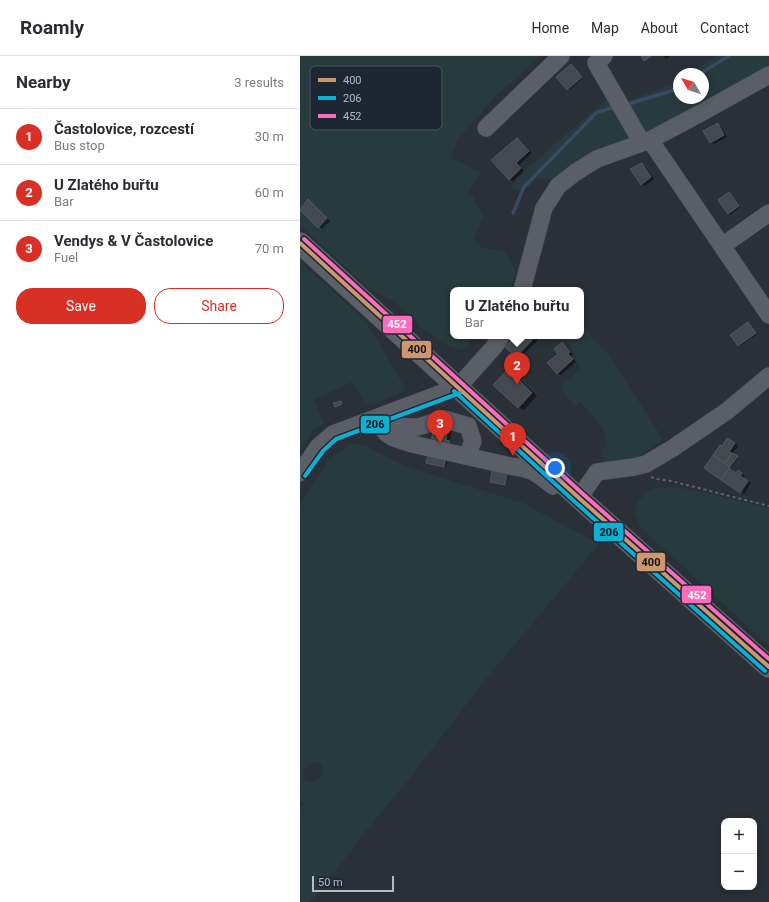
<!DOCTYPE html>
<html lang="en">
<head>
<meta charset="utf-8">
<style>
	body { margin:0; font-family:Roboto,sans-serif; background:#f2f2f3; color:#2b2b33 }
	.controls { position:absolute; right:12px; bottom:12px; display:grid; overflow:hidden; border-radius:8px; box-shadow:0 2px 10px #0003 }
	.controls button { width:36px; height:36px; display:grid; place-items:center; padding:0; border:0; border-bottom:1px solid #e1e1e2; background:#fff; color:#2b2b33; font:20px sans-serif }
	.compass { position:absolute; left:373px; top:12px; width:36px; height:36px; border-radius:50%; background:#fff; box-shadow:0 2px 10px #0003; rotate:309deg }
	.scale { position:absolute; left:12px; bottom:10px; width:82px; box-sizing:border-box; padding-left:4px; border:2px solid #b4bcc9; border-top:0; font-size:11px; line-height:14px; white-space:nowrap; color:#b4bcc9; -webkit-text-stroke:3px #1d2633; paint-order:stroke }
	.you { position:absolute; left:255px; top:412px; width:14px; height:14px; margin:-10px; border:3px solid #fff; border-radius:50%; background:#1a73e8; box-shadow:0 0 0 6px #1a73e833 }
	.badge { display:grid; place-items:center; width:26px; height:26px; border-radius:50%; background:#d93025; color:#fff; font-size:13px; font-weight:700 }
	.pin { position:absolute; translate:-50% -33px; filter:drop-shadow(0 1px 2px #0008) }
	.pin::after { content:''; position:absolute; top:21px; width:14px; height:12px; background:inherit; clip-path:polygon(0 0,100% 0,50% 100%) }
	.popup { position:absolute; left:150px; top:231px; width:134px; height:52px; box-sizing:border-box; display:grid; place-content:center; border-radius:8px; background:#fff; filter:drop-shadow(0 1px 3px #0005); font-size:13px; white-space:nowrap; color:#7c7c81 }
	.popup b { font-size:15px; color:#2b2b33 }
	.popup::after { content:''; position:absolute; left:50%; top:100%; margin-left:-8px; border:8px solid transparent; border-top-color:#fff }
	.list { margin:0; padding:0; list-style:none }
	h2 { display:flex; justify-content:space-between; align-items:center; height:52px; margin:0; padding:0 16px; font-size:17px }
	h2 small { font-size:13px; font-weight:400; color:#7c7c81 }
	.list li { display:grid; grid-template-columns:26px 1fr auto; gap:12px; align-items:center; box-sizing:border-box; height:56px; padding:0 16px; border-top:1px solid #e1e1e2 }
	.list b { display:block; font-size:15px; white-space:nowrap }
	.list p { margin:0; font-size:13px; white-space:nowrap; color:#7c7c81 }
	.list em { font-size:13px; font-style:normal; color:#7c7c81 }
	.actions { display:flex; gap:8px; padding:12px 16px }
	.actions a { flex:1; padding:9px 0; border:1px solid #d93025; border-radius:16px; text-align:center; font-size:14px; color:#d93025 }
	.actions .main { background:#d93025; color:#fff }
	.map { position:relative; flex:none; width:469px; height:846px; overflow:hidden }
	header { display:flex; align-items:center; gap:24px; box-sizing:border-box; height:56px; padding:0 20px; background:#fff; border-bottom:1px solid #e1e1e2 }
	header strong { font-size:19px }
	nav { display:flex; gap:22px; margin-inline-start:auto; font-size:14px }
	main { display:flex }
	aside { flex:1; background:#fff }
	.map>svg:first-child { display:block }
</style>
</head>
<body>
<header>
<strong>Roamly</strong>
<nav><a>Home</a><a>Map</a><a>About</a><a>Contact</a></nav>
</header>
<main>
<aside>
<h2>Nearby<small>3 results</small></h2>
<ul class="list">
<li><span class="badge">1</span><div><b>Častolovice, rozcestí</b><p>Bus stop</p></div><em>30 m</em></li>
<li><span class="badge">2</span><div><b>U Zlatého buřtu</b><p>Bar</p></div><em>60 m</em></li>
<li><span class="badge">3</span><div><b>Vendys &amp; V Častolovice</b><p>Fuel</p></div><em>70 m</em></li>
</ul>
<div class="actions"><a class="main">Save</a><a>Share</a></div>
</aside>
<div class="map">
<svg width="469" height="846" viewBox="0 0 469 846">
	<rect width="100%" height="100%" fill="#2a3038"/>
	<path fill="#273a3e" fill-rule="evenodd" d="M0,0H240L195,41L170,69L157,84L151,102L181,117L168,137L173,141L183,161L174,183L181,191L204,195C208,202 216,211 215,218C213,224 211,227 211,234H153V280H171L169,289L160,294L145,288L120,271L115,263L93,245L71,234L0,169Z
		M417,0H469V12L344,78L327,45L369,29L379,23V42H403V18H388Z
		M306,44H314L328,68L330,85L261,122L238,123L222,135L210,132L223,116L302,47Z
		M0,206L67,266L106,334L75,348L66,347L51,326L14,344L24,368L14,373L0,395Z
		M281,264L292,281L306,295L363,383C347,395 326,413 304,405L300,393L308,391L302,371L281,346L275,351L260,331L280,313L266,280H281Z
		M50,387L66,390L107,411L223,447L299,488L186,623L102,732L77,761L27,826L10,846H0V751L5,748L0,744V448L27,406ZM14,706L21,708L24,717L11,727L3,723L4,713Z
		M363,431H378L469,452V590L341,472L335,456L336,449L346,436L353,433Z"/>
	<path fill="#0007" d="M363,0H370L366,3Z
		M272,10L283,22L269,34L267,33Z
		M418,68L421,70L427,81L414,88L411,86Z
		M217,83L220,85L232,97L219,109L224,115L213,125L209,123Z
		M342,108L345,110L354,123L345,130L341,128Z
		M429,137L440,151L430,159L419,144Z
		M9,144L30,165L22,173L1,153Z
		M449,267L457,278L440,290L432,279Z
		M217,280H234L238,284L220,302L216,300Z
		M262,287L265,289L273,298L271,300L276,306L261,319L257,317Z
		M209,315L214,318L237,340L224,354L218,351Z
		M148,374L151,376L150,385L151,386L146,411L127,407L133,381Z
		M428,383L438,390L432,398L438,402L431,412L433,414L432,415L436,418L438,415L445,420L443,422L451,427L444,438L406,412L420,390L422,392Z
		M209,416L206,429L193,426Z"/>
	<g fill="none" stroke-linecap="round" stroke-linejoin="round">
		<path stroke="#384963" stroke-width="3.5" d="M399,18L429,0
			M328,48L371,35L379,30
			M213,157L224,131L296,57L314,51"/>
	</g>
	<path fill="#444950" stroke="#52575f" d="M341,0H351L344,5Z
		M271,8L282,21L267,34L256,21Z
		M418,67L424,79L410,87L403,75Z
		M217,82L229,95L216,107L221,112L209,124L191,104Z
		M342,107L351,121L341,129L330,113Z
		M429,136L439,150L428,158L418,144Z
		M8,143L27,162L18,172L0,154Z
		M448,266L456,277L438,290L430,279Z
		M216,280H234L235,281L216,301L205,291Z
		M262,286L270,296L268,298L273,303L257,318L247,307L258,298L254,293Z
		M208,313L232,337L218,352L193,329Z
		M41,345L42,348L35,351L33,347Z
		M134,370L148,373L146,384L132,381Z
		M132,381L150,385L144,411L126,407Z
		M427,382L435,387L429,396L432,397L425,407L413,399L420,389L422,390Z
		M432,397L438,400L430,411L425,407Z
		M413,399L430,411L421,424L404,412Z
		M193,411L208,414L205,429L190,426Z
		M429,412L436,417L438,414L442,417L440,420L448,425L440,437L421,424Z"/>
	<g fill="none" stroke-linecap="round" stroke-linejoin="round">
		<defs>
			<path id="minor" d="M304,0L296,7L342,87
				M186,72L261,0
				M350,84L469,259
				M422,190L469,157
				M222,234L244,152L258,130L276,116L297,103L350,84L399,58L469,19
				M92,356L98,368L104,371H118L144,363L168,370L173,385L169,395L165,399
				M76,362L86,377L94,382L112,388L210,410C233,413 235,416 253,430
				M0,417L18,391L33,378L158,331L194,291L201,280
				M279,442L297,416L334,411L346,408L373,392L427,355L469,320"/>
			<path id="major" d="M0,187L279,442L469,611"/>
		</defs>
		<use href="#minor" stroke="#484c53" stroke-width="18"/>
		<use href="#major" stroke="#484c55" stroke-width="22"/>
		<path stroke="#5d636a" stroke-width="2" stroke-dasharray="3 3" stroke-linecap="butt" d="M351,421L357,423L371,425L469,450"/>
		<use href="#minor" stroke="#5a5e66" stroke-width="17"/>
		<use href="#major" stroke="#5c6168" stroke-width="21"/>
		<defs>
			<path id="bus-1" d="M0,187L279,442L469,611"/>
			<path id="bus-2" d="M154,335L275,446L465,615
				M5,420L23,395L36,383L160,337"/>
			<path id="bus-3" d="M4,183L283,438L469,603"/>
		</defs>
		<use href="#bus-1" stroke="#1d2633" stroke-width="7"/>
		<use href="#bus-2" stroke="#1d2633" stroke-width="7"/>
		<use href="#bus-3" stroke="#1d2633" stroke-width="7"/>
		<use href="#bus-1" stroke="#cd976f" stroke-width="4"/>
		<use href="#bus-2" stroke="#0dafd3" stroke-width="4"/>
		<use href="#bus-3" stroke="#fb6dba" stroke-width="4"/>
	</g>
	<rect x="10" y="10" width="132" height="64" rx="6" fill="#1d2633" stroke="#4a5360" stroke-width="1"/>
	<rect x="18" y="22" width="18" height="4" fill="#cd976f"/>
	<rect x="18" y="40" width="18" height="4" fill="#0dafd3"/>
	<rect x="18" y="58" width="18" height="4" fill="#fb6dba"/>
	<g font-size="11" fill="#b4bcc9">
		<text x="43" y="28">400</text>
		<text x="43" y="46">206</text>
		<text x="43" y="64">452</text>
	</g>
	<g stroke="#1d2633" stroke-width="1.5">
		<rect x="82" y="259" width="31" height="19" rx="4" fill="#fb6dba"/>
		<rect x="101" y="284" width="31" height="19" rx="4" fill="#cd976f"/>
		<rect x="60" y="359" width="30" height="19" rx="4" fill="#0dafd3"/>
		<rect x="293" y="466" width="31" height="20" rx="4" fill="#0dafd3"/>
		<rect x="336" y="496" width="30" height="20" rx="4" fill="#cd976f"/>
		<rect x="381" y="529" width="31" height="19" rx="4" fill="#fb6dba"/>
	</g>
	<g font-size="11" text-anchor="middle" font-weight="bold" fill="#fff">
		<text x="97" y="272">452</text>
		<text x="397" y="543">452</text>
	</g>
	<g font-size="11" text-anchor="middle" font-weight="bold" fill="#111">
		<text x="117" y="297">400</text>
		<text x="75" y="372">206</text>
		<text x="309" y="480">206</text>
		<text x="351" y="510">400</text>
	</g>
</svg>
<div class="controls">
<button>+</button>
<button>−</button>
</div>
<svg class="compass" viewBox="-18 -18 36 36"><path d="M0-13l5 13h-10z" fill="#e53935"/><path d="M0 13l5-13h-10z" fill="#7c7c81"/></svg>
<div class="scale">50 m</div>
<div class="you"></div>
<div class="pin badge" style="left:213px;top:400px">1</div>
<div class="pin badge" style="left:217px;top:329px">2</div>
<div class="popup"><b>U Zlatého buřtu</b>Bar</div>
<div class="pin badge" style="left:140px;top:387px">3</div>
</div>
</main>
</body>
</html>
